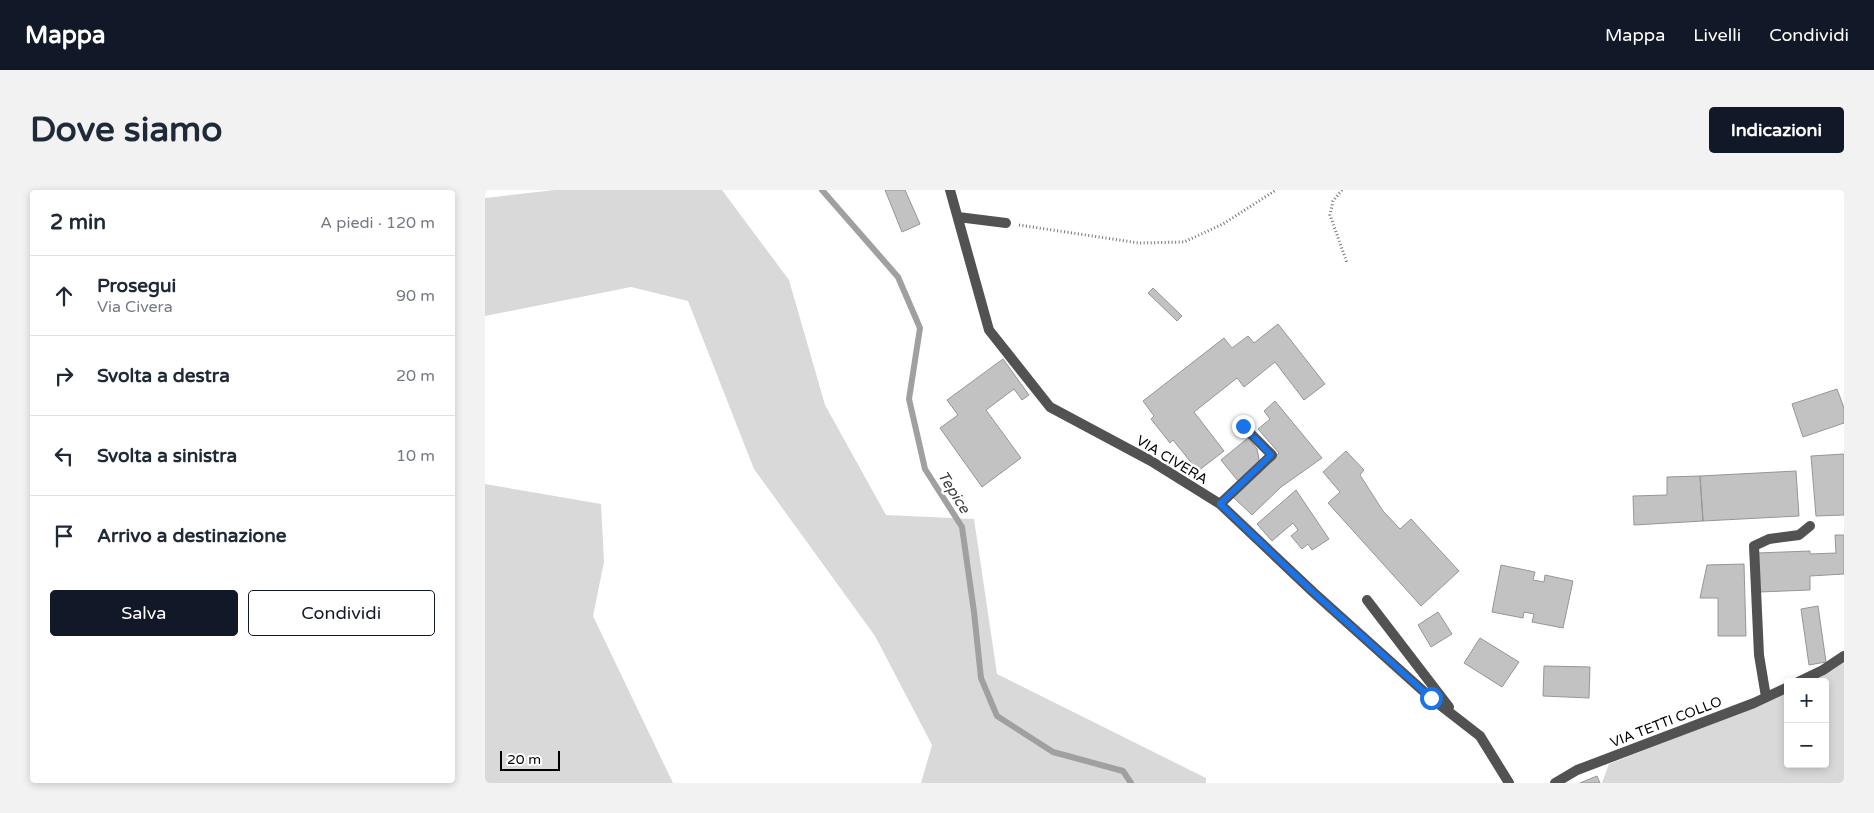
<!DOCTYPE html>
<html lang="it">
<head>
<meta charset="utf-8">
<style>
	body { margin:0; font-family:"Varela Round",sans-serif; background:#f2f2f3; color:#1f2937 }
	.controls { position:absolute; right:15px; bottom:15px; display:grid; overflow:hidden; border-radius:5px; box-shadow:0 2px 8px #0003 }
	.controls button { width:45px; height:45px; display:grid; place-items:center; padding:0; border:0; border-bottom:1px solid #e0e1e3; background:#fff; color:#1f2937; font:25px sans-serif }
	.scale { position:absolute; left:15px; bottom:12px; width:60px; box-sizing:border-box; padding-left:5px; border:2px solid #000; border-top:0; font-size:14px; line-height:18px; white-space:nowrap; color:#000; -webkit-text-stroke:4px #fff; paint-order:stroke }
	.stop { position:absolute; width:15px; height:15px; margin:-11px; border:4px solid #1a73e8; border-radius:50%; background:#fff }
	.stop.end { background:#1a73e8; border-color:#fff; box-shadow:0 1px 5px #0008 }
	.list { margin:0; padding:0; list-style:none }
	h2 { display:flex; justify-content:space-between; align-items:center; height:65px; margin:0; padding:0 20px; font-size:21px }
	h2 small { font-size:16px; font-weight:400; color:#747a83 }
	.list li { display:grid; grid-template-columns:32px 1fr auto; gap:15px; align-items:center; box-sizing:border-box; height:80px; padding:0 20px; border-top:1px solid #e0e1e3 }
	.list b { display:block; font-size:19px; white-space:nowrap }
	.list p { margin:0; font-size:16px; white-space:nowrap; color:#747a83 }
	.list em { font-size:16px; font-style:normal; color:#747a83 }
	.actions { display:flex; gap:10px; padding:15px 20px }
	.actions a { flex:1; padding:11px 0; border:1px solid #111827; border-radius:5px; text-align:center; font-size:18px; color:#111827 }
	.actions .main { background:#111827; color:#fff }
	.icon { flex:none; width:28px; height:28px; fill:none; stroke:currentColor; stroke-width:2; stroke-linecap:round; stroke-linejoin:round }
	.map { position:relative; flex:none; width:1359px; height:593px; overflow:hidden; border-radius:5px }
	header { display:flex; align-items:center; gap:30px; box-sizing:border-box; height:70px; padding:0 25px; background:#111827; color:#fff }
	header strong { font-size:24px }
	nav { display:flex; gap:28px; margin-inline-start:auto; font-size:18px }
	.intro { display:flex; align-items:center; justify-content:space-between; box-sizing:border-box; height:120px; padding:0 30px }
	h1 { margin:0; font-size:35px }
	.button { padding:12px 22px; border-radius:5px; background:#111827; color:#fff; font-size:18px; font-weight:700 }
	main { display:flex; gap:30px; padding:0 30px }
	aside { flex:1; background:#fff; border-radius:5px; box-shadow:0 2px 8px #0003 }
	.map>svg:first-child { display:block }
</style>
</head>
<body>
<header>
<strong>Mappa</strong>
<nav><a>Mappa</a><a>Livelli</a><a>Condividi</a></nav>
</header>
<div class="intro"><h1>Dove siamo</h1><a class="button">Indicazioni</a></div>
<main>
<aside>
<h2>2 min<small>A piedi · 120 m</small></h2>
<ul class="list">
<li><svg class="icon" aria-label="ahead" viewBox="0 0 24 24"><path d="M12 20V5M6 11l6-6 6 6"/></svg><div><b>Prosegui</b><p>Via Civera</p></div><em>90 m</em></li>
<li><svg class="icon" aria-label="right" viewBox="0 0 24 24"><path d="M7 20v-9h11M14 6l5 5-5 5"/></svg><div><b>Svolta a destra</b></div><em>20 m</em></li>
<li><svg class="icon" aria-label="left" viewBox="0 0 24 24"><path d="M17 20v-9H6M10 6l-5 5 5 5"/></svg><div><b>Svolta a sinistra</b></div><em>10 m</em></li>
<li><svg class="icon" aria-label="arrive" viewBox="0 0 24 24"><path d="M6 21V4h12l-3 4 3 4H6"/></svg><div><b>Arrivo a destinazione</b></div></li>
</ul>
<div class="actions"><a class="main">Salva</a><a>Condividi</a></div>
</aside>
<div class="map">
<svg width="1359" height="593" viewBox="0 0 1359 593">
	<rect width="100%" height="100%" fill="#fff"/>
	<path fill="#d9d9d9" d="M70,0H237L304,90L340,215L401,325L489,329L512,484L721,588V593H436L447,555L390,446L269,279L203,111L146,97L0,126V8Z
		M0,294L116,314L119,372L108,426L188,593H0Z
		M1359,470V593H1117L1124,574L1270,517L1303,501V574H1340V492H1321Z"/>
	<g fill="none" stroke-linecap="round" stroke-linejoin="round">
		<path stroke="#a0a0a0" stroke-width="6" d="M337,0L413,87L435,138L424,209L440,279L477,337L489,422L496,488L512,526L568,562L638,581L646,593"/>
	</g>
	<path fill="#c2c2c2" stroke="#969696" d="M400,0H420L435,34L417,42Z
		M668,98L697,126L692,131L663,103Z
		M793,134L840,194L819,210L790,172L759,197L752,188L709,222L739,261L713,281L688,250L685,253L666,229L669,226L658,211L739,148L747,158L763,146L769,153Z
		M518,169L544,205L537,210L529,199L501,220L536,268L497,297L455,238L473,225L462,210Z
		M1352,199L1359,218V233L1318,247L1307,214Z
		M790,211L837,268L796,297L767,325L748,307L794,263L773,239L785,229L779,221Z
		M763,248L772,259L774,269L773,275L753,291L736,270Z
		M861,261L879,280L875,285L898,321L915,339L926,329L974,381L936,416L843,313L855,302L838,282Z
		M1359,264V325L1331,326L1326,266Z
		M1311,281L1314,326L1218,331L1215,286Z
		M1215,286L1218,331L1149,335L1148,306L1182,305V287Z
		M811,300L844,349L827,360L823,354L817,359L806,346L813,340L808,333L787,351L772,334Z
		M1350,345H1359V384L1325,386V400L1274,402L1272,363L1325,361V364L1351,363Z
		M1259,374L1261,446H1233V408H1215L1222,375Z
		M1016,375L1050,382L1048,390L1059,392L1060,385L1088,391L1078,438L1047,432L1049,424L1039,422L1038,428L1007,422Z
		M1333,416L1341,472L1324,475L1316,419Z
		M953,422L967,444L946,457L933,435Z
		M995,448L1034,472L1017,497L979,473Z
		M1059,476L1105,477L1104,508L1058,506Z
		M1112,586L1115,593H1095Z"/>
	<g fill="none" stroke-linecap="round" stroke-linejoin="round">
		<path stroke="#747474" stroke-width="3" stroke-dasharray="1 2.5" stroke-linecap="butt" d="M857,0L848,11L845,25L862,73
			M534,35L654,53L699,52L738,34L791,0"/>
		<path stroke="#525252" stroke-width="10" d="M465,0L504,140L565,217L666,271L735,314L828,402L946,508L995,546L1024,593
			M473,27L521,33
			M735,314L787,265L758,236
			M882,410L964,517
			M1313,492L1338,480L1359,466
			M1281,507L1274,465L1269,356L1284,349L1314,345L1325,336
			M1070,593L1092,580L1269,513L1303,497"/>
	</g>
	<g fill="none" stroke-linecap="round" stroke-linejoin="round">
		<path stroke="#1a73e8" stroke-width="6" d="M758,236L786,265L735,314L828,402L946,508"/>
	</g>
	<g text-anchor="middle" dominant-baseline="central" stroke-width="5" stroke-linejoin="round" paint-order="stroke">
		<g font-size="14" fill="#000" stroke="#fff">
			<text transform="translate(687 270) rotate(31)">VIA CIVERA</text>
			<text transform="translate(1181 532) rotate(-21)">VIA TETTI COLLO</text>
		</g>
		<g font-size="15" font-style="italic" fill="#414141" stroke="#fff">
			<text transform="translate(469 302) rotate(58)">Tepice</text>
		</g>
	</g>
</svg>
<div class="controls">
<button>+</button>
<button>−</button>
</div>
<div class="scale">20 m</div>
<div class="stop" style="left:946px;top:508px"></div>
<div class="stop end" style="left:758px;top:236px"></div>
</div>
</main>
</body>
</html>
